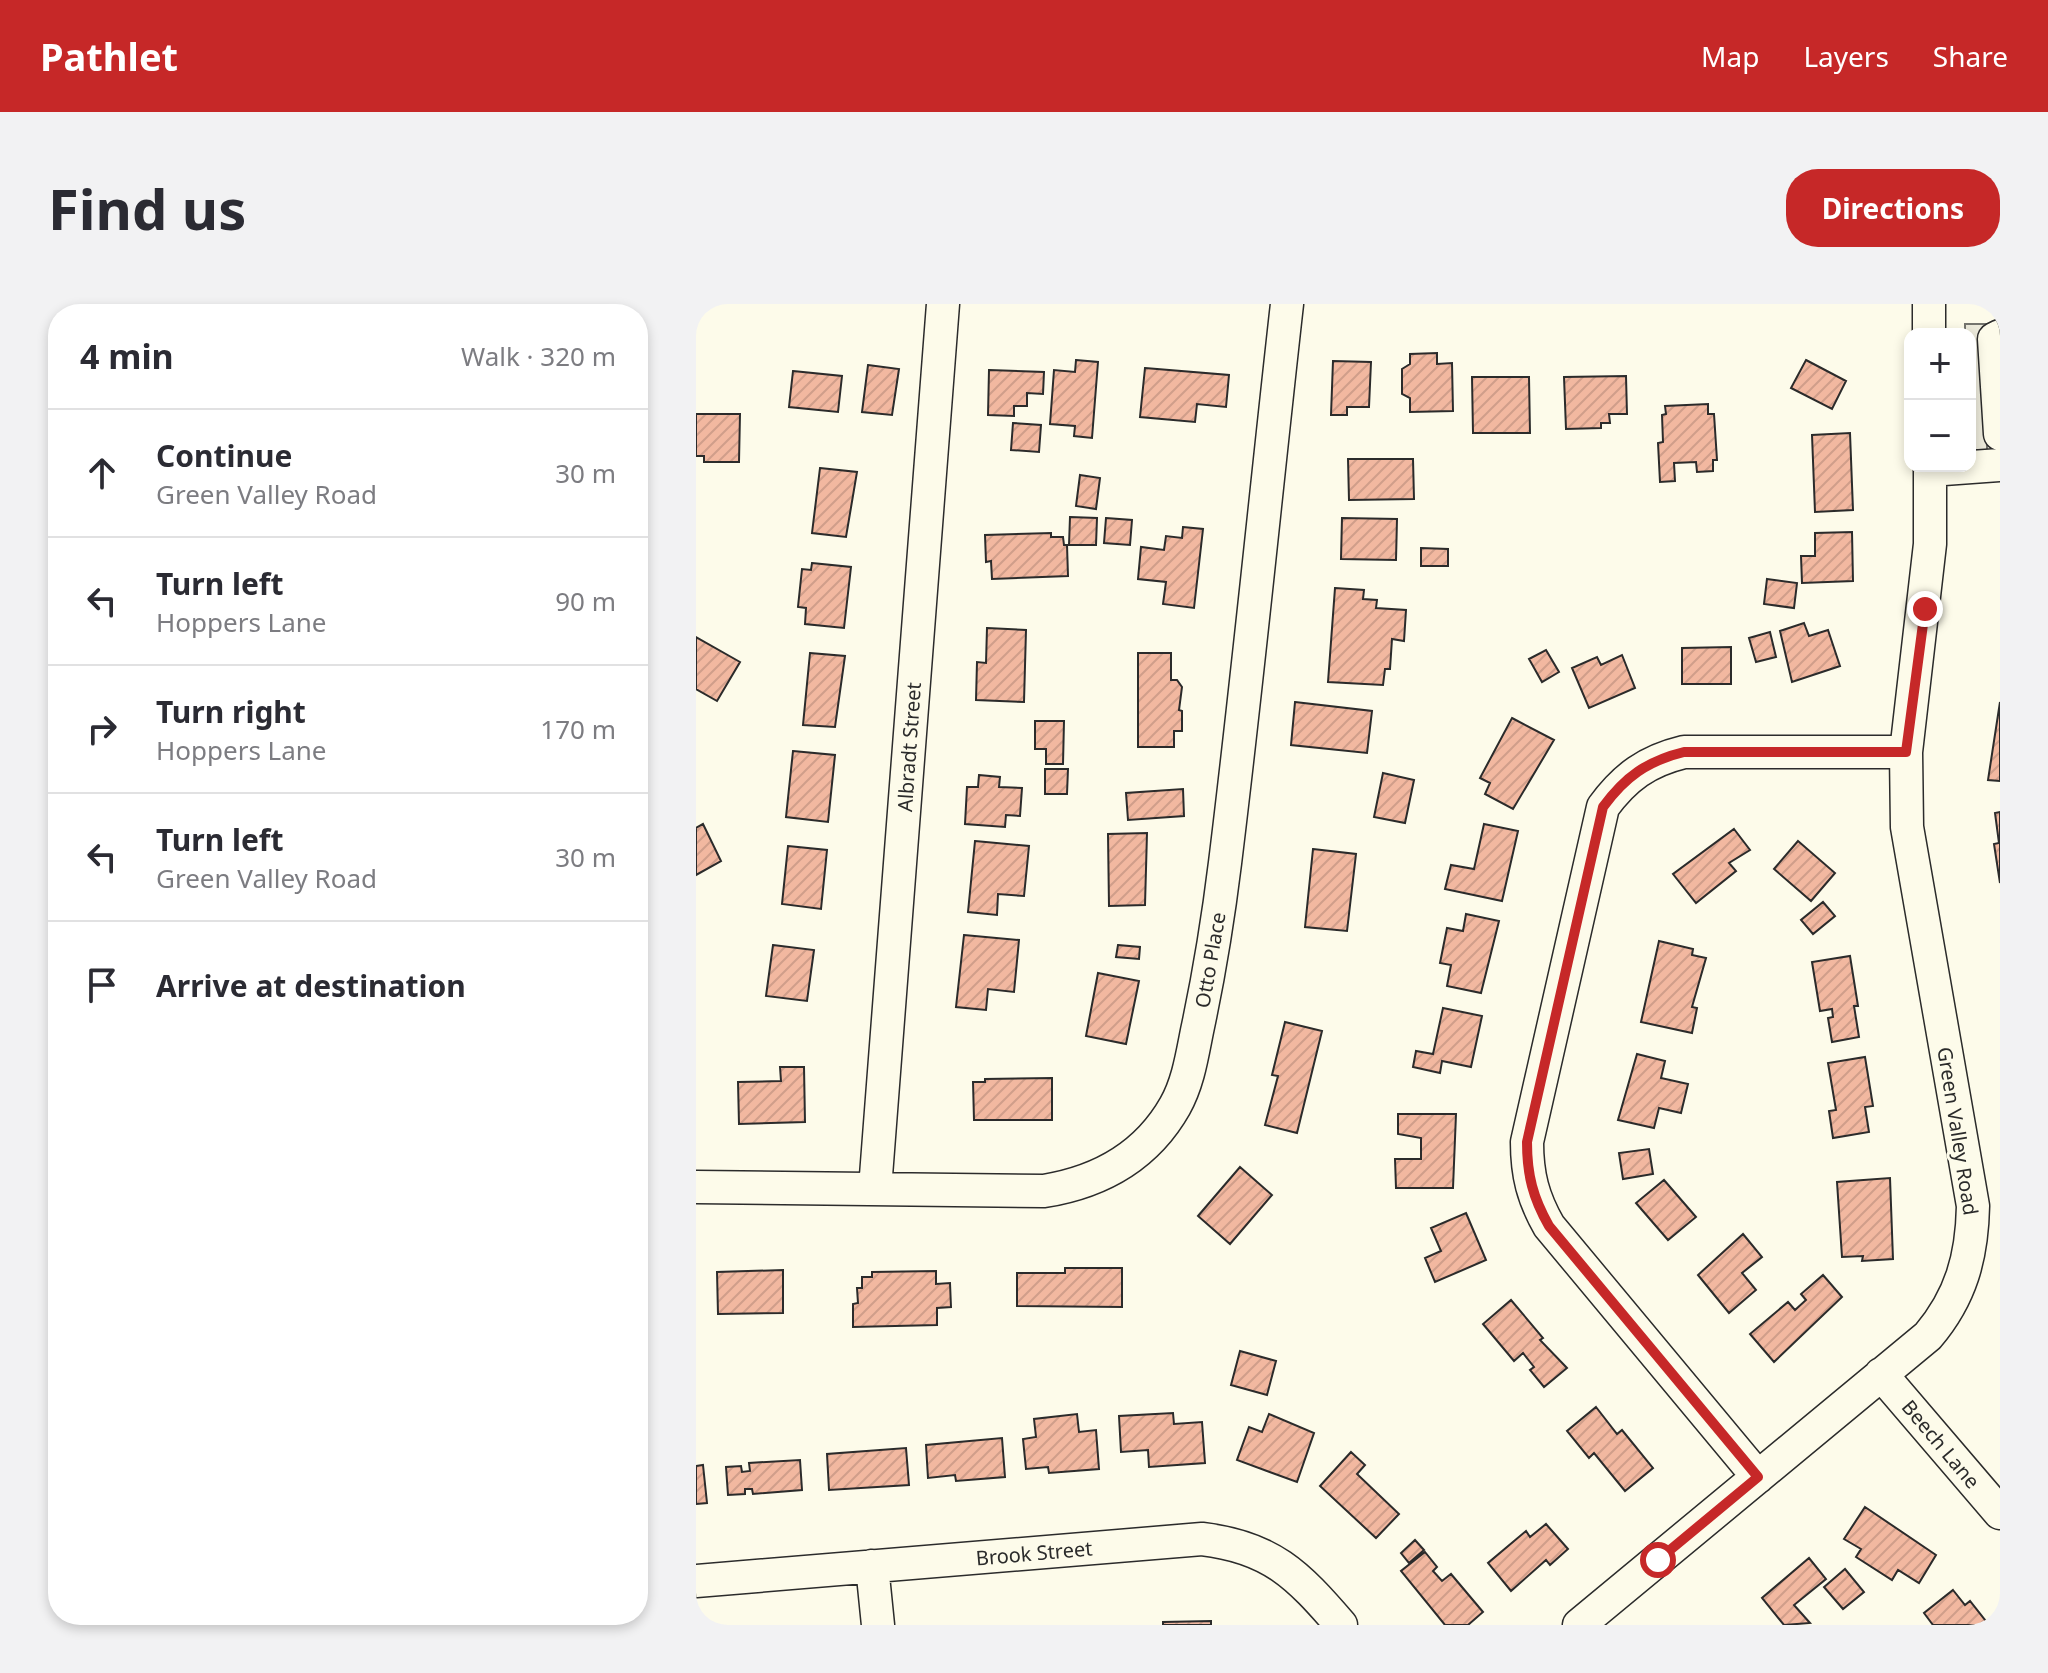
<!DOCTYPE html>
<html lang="en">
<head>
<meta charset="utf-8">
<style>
	body { margin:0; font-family:"Noto Sans",sans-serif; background:#f2f2f3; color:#2b2b33 }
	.controls { position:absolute; right:24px; top:24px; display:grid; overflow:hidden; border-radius:16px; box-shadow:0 4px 12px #0003 }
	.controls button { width:72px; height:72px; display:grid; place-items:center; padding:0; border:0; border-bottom:2px solid #e1e1e2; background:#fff; color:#2b2b33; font:40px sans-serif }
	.stop { position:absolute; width:24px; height:24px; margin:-18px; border:6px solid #c62828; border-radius:50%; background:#fff }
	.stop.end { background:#c62828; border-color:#fff; box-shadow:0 2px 8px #0008 }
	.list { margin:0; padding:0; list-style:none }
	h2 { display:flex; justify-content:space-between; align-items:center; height:104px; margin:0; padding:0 32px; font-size:34px }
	h2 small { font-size:26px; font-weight:400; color:#7c7c81 }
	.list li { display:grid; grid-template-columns:52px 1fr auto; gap:24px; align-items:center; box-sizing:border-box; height:128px; padding:0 32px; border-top:2px solid #e1e1e2 }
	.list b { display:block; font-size:30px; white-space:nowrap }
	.list p { margin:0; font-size:26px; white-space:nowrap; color:#7c7c81 }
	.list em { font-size:26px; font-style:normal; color:#7c7c81 }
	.icon { flex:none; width:44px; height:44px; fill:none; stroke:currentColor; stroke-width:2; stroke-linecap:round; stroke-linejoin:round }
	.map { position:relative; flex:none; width:1304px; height:1321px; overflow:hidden; border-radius:32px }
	header { display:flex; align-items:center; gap:48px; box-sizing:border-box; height:112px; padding:0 40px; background:#c62828; color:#fff }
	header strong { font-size:38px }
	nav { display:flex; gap:44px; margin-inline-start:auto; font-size:28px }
	.intro { display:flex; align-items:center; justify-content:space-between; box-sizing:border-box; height:192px; padding:0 48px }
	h1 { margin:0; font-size:56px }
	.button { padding:20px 36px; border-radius:32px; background:#c62828; color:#fff; font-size:28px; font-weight:700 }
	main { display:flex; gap:48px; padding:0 48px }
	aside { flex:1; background:#fff; border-radius:32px; box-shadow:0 4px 12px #0003 }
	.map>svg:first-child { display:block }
</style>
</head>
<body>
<header>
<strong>Pathlet</strong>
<nav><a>Map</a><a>Layers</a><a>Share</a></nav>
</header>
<div class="intro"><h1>Find us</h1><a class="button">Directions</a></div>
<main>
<aside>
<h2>4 min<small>Walk · 320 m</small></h2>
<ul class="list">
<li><svg class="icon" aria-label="ahead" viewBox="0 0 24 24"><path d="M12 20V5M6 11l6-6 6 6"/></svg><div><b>Continue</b><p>Green Valley Road</p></div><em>30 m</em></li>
<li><svg class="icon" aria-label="left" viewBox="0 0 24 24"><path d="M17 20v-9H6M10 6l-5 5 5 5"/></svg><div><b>Turn left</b><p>Hoppers Lane</p></div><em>90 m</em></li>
<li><svg class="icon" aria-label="right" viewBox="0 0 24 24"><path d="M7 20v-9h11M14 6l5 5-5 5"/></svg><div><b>Turn right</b><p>Hoppers Lane</p></div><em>170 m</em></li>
<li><svg class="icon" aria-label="left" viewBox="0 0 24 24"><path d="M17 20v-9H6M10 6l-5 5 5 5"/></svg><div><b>Turn left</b><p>Green Valley Road</p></div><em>30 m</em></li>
<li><svg class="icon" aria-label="arrive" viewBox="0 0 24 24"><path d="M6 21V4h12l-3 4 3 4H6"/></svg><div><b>Arrive at destination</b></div></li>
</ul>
</aside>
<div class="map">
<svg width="1304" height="1321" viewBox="0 0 1304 1321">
	<defs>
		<pattern id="building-hatch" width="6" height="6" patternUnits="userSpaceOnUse" patternTransform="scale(2)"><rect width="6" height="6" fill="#f2b8a0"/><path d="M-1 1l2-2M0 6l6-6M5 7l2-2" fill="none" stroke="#d09e8a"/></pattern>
	</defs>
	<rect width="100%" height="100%" fill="#fdfbea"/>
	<path fill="#eceadb" stroke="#74746e" stroke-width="2" d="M1269,20H1290L1291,146H1274V30H1269Z"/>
	<path fill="url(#building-hatch)" stroke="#2b2b2b" stroke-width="2" d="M741,49V60L756,59L757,107L714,108V94L706,90V65L714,60V50Z
		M380,56L402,58L396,134L378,132L379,122L354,120L358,66L379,68Z
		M1110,56L1150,77L1136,105L1095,84Z
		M637,57L675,58L673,103H651V111H635Z
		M172,61L203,65L196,111L166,108Z
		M449,64L533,71L530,103L501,100L499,118L444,113Z
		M293,66L348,68L347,90L331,89V102H318V112L292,111Z
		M97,67L146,72L142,108L93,103Z
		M930,72L931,110H913L914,119H905V124L870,125L868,73Z
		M776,73H833L834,129H777Z
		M1012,100V110H1018L1021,156H1017V167L1001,168L1000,158L978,159L979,177L964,178L962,139L967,138L966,111L970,110L969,102Z
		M0,110H44L43,158H8V152H0Z
		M317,119L345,121L343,148L315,146Z
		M1154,129L1157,206L1119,208L1116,131Z
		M652,155H717L718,195L653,196Z
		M124,164L161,168L150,233L116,229Z
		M384,171L404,174L400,205L380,202Z
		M374,213L401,214L400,241H373Z
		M410,214L436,216L434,241L408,239Z
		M646,214L701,215L700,256L645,255Z
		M487,223L507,225L498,304L467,300L470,278L442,275L445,243L468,246L470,232L486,234Z
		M1156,228L1157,277L1106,279L1105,252H1119V229Z
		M355,229V233H367L368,241H371L372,272L296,275L295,257L290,258L289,231Z
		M725,244L752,245V262H725Z
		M116,259L155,263L148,324L109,320L110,304L102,303L106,265L115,266Z
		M1071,275L1101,279L1098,304L1068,300Z
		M639,284L668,286L667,295L681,296L680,304L710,306L708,337L696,335L694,365H689L687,381L632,378Z
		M1108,319L1113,332L1132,326L1144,362L1096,378L1084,327Z
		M291,324L330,326L328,398L280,396L281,358L290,359Z
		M1074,328L1080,353L1060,358L1053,334Z
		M0,333L44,358L21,397L0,385Z
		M1035,343V380H986V344Z
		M850,346L863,368L846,378L833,355Z
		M114,349L149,352L139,423L107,421Z
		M442,349H475V376H481L486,383L483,406L486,407V427H478V443H442Z
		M926,351L939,384L893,404L876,364L901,353L905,361Z
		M599,398L676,407L671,449L595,441Z
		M1304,398V477L1292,476Z
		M816,414L858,436L817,505L789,490L794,479L784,474Z
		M339,417H368L367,460H350V445H339Z
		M97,447L139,451L132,518L90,513Z
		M349,465H372L371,490H349Z
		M687,469L718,476L709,519L678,513Z
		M283,471L304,473L303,483L326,484L324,512L310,511L309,523L269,520L271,483H282Z
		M487,485L488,512L432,516L430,489Z
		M1304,508V579L1298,540L1303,539L1299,509Z
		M7,520L25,557L0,571V524Z
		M788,520L822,527L806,597L749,585L755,561L778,565Z
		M1038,525L1054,546L1033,559L1040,567L1000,599L977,570Z
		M451,529L449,601L413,602L412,530Z
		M279,537L333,542L328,592L302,590L301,611L272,608Z
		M1102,537L1139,569L1115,597L1078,565Z
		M92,542L131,546L125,605L86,600Z
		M617,545L660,550L651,627L609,623Z
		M1127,598L1139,612L1117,630L1105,616Z
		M770,610L803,617L785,689L751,682L755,661L744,659L751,624L767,627Z
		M268,631L323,636L318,688L292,685L290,706L260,703Z
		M963,637L997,645L996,651L1010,654L996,703L1001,704L996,729L945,718Z
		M77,641L118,646L111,697L70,692Z
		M422,641L444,643L443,655L420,653Z
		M1154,652L1162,702H1158L1163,733L1136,738L1132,714L1137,713L1136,705L1124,707L1116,658Z
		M402,669L443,677L430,740L390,732Z
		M747,704L786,712L775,763L746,757L744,769L717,763L720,747L737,750Z
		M589,718L626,727L601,829L569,821L582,772L576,771Z
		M941,750L969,757L965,774L992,780L985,809L963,804L958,824L922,816Z
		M1169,753L1177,802L1169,803L1173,828L1137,834L1133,807L1140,806L1132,759Z
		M84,763H108L109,818L43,820L42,778L85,777Z
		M356,774V816H278L277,778H289V775Z
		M702,810H760L757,884H700L699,855H725V834L702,830Z
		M953,845L957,870L927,875L923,849Z
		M544,863L576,891L534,940L502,912Z
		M1194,874L1197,955L1166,957L1167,952L1146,953L1141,878Z
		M968,876L1000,913L972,936L940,899Z
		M770,909L790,956L739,978L729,954L745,947L735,924Z
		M1047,930L1066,953L1046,969L1060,986L1033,1009L1002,971Z
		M369,964H426V1003L321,1002V969H369Z
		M87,966V1009L22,1010L21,968Z
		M240,967V980L254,979L255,1003L241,1004V1021L157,1023V1000L162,999L161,984H166V973H176V968Z
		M1127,971L1146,993L1078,1058L1054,1030L1092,998L1099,1006L1110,996L1105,990Z
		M815,996L847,1034L844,1036L871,1064L848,1083L834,1066L838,1063L827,1049L818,1057L787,1020Z
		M544,1047L580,1057L571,1091L535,1081Z
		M900,1103L921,1130L926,1126L957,1164L929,1187L898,1149L893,1154L871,1127Z
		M477,1109L478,1120L506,1118L509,1159L453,1163L452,1146L425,1148L423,1112Z
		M381,1110L383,1128L400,1126L403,1165L353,1169L352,1163L330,1165L327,1135L340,1133L338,1115Z
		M573,1110L618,1129L601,1178L541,1156L553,1123L566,1128Z
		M306,1134L309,1173L260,1177L259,1171L232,1174L230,1141Z
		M210,1144L213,1181L133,1186L131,1150Z
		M655,1148L669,1161L661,1170L703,1210L680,1234L624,1182Z
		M104,1156L106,1186L57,1190L56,1185H49V1190L32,1191L30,1163L45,1162L46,1168L54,1167L53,1159Z
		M7,1161L11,1199L0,1200V1162Z
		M1169,1203L1240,1251L1223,1279L1202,1266L1196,1276L1160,1253L1165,1245L1148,1235Z
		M850,1220L872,1245L854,1261L850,1256L815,1287L792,1259L830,1227L834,1233Z
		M719,1236L728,1246L713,1259L705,1249Z
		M729,1248L741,1263L737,1267L746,1277L755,1270L787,1308L772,1321H749L705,1267Z
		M1113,1254L1130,1275L1098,1301L1114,1319L1088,1321L1066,1294Z
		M1149,1265L1168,1288L1147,1305L1128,1283Z
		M1257,1286L1269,1301L1274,1297L1293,1321H1237L1228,1309Z
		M515,1317V1321H467V1318Z"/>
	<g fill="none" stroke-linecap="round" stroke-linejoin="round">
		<defs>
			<path id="minor" d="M1233,0V30
				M1304,32L1298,35L1304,130
				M1234,166L1304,161
				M0,883L348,887C404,878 450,853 479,802C492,779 496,752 501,727C513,671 522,616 529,559C552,373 570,186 591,0
				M179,885L247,0
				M1185,1070L1304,1209
				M1062,1173L853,922C837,894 831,871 831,838L907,503C929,473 951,457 988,448H1210
				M176,1262L182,1321
				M0,1277L506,1235C575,1243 602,1271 645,1321
				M883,1321L1232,1032C1265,993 1276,953 1277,902L1211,523L1210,448L1234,240V162"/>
		</defs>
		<use href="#minor" stroke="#2b2b2b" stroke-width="35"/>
		<use href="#minor" stroke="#fdfbea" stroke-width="32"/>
	</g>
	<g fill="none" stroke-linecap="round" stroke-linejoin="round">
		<path stroke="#c62828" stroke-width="10" d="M962,1256L1062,1173L853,922C837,894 831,871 831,838L907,503C929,473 951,457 988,448H1210L1229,305"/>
	</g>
	<g text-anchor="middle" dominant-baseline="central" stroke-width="6" stroke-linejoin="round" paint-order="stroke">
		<g font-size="20" fill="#2b2b2b" stroke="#fdfbea">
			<text transform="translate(213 443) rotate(-86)">Albradt Street</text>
			<text transform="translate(514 656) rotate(-80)">Otto Place</text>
			<text transform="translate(1262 827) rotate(81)">Green Valley Road</text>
			<text transform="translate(1245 1140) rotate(50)">Beech Lane</text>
			<text transform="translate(338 1249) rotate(-5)">Brook Street</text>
		</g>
	</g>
</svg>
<div class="controls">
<button>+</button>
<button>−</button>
</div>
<div class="stop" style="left:962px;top:1256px"></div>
<div class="stop end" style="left:1229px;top:305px"></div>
</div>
</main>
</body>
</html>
